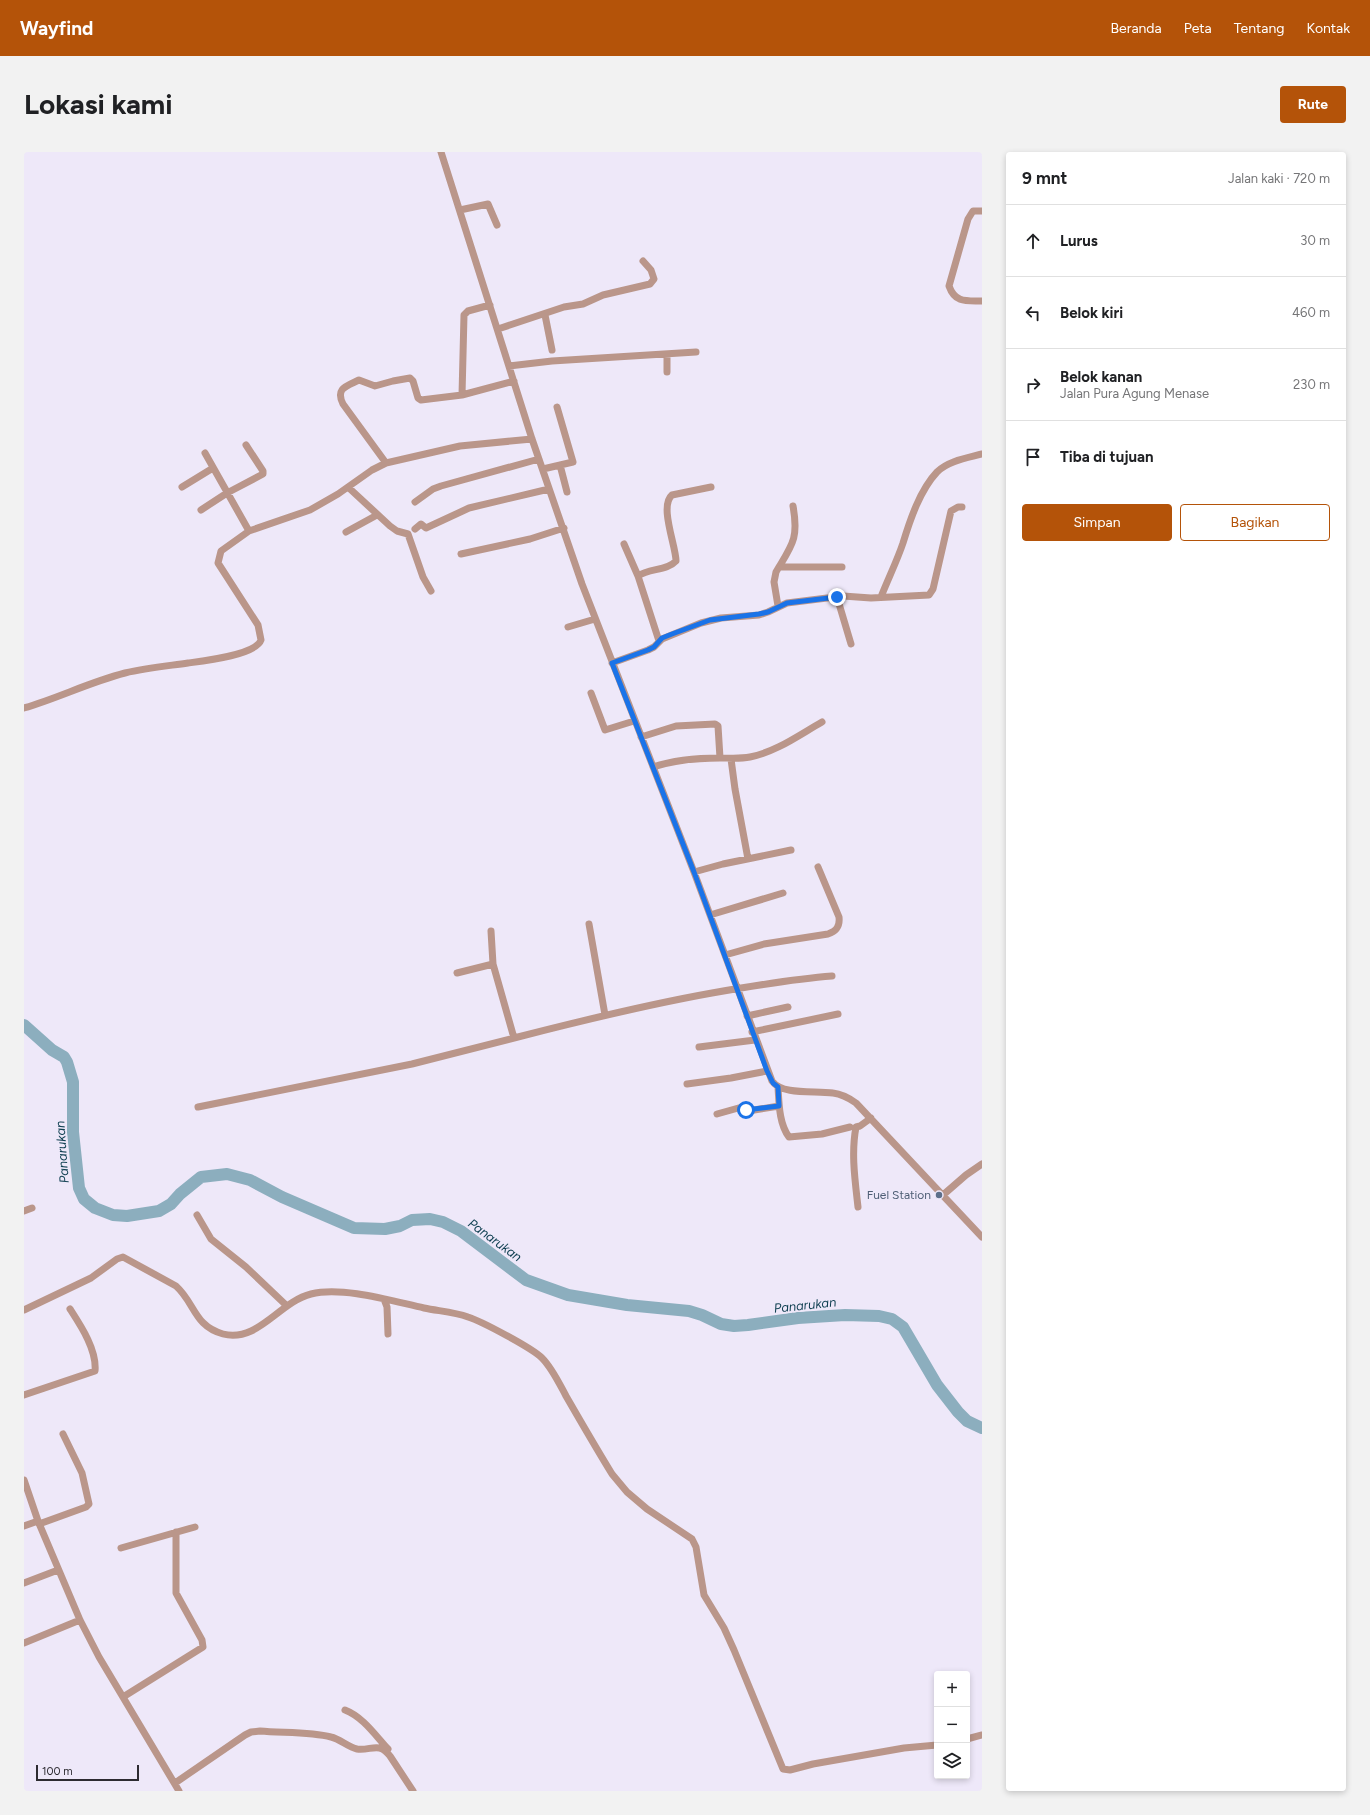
<!DOCTYPE html>
<html lang="id">
<head>
<meta charset="utf-8">
<style>
	body { margin:0; font-family:Figtree,sans-serif; background:#f2f2f2; color:#202124 }
	.controls { position:absolute; right:12px; bottom:12px; display:grid; overflow:hidden; border-radius:4px; box-shadow:0 2px 6px #0003 }
	.controls button { width:36px; height:36px; display:grid; place-items:center; padding:0; border:0; border-bottom:1px solid #e0e0e0; background:#fff; color:#202124; font:20px sans-serif }
	.scale { position:absolute; left:12px; bottom:10px; width:103px; box-sizing:border-box; padding-left:4px; border:2px solid #2d2b31; border-top:0; font-size:11px; line-height:14px; white-space:nowrap; color:#2d2b31; -webkit-text-stroke:3px #eee8f9; paint-order:stroke }
	.stop { position:absolute; width:12px; height:12px; margin:-9px; border:3px solid #1a73e8; border-radius:50%; background:#fff }
	.stop.end { background:#1a73e8; border-color:#fff; box-shadow:0 1px 4px #0008 }
	.list { margin:0; padding:0; list-style:none }
	h2 { display:flex; justify-content:space-between; align-items:center; height:52px; margin:0; padding:0 16px; font-size:17px }
	h2 small { font-size:13px; font-weight:400; color:#757577 }
	.list li { display:grid; grid-template-columns:26px 1fr auto; gap:12px; align-items:center; box-sizing:border-box; height:72px; padding:0 16px; border-top:1px solid #e0e0e0 }
	.list b { display:block; font-size:15px; white-space:nowrap }
	.list p { margin:0; font-size:13px; white-space:nowrap; color:#757577 }
	.list em { font-size:13px; font-style:normal; color:#757577 }
	.actions { display:flex; gap:8px; padding:12px 16px }
	.actions a { flex:1; padding:9px 0; border:1px solid #b45309; border-radius:4px; text-align:center; font-size:14px; color:#b45309 }
	.actions .main { background:#b45309; color:#fff }
	.icon { flex:none; width:22px; height:22px; fill:none; stroke:currentColor; stroke-width:2; stroke-linecap:round; stroke-linejoin:round }
	.map { position:relative; flex:none; width:958px; height:1639px; overflow:hidden; border-radius:4px }
	header { display:flex; align-items:center; gap:24px; box-sizing:border-box; height:56px; padding:0 20px; background:#b45309; color:#fff }
	header strong { font-size:19px }
	nav { display:flex; gap:22px; margin-inline-start:auto; font-size:14px }
	.intro { display:flex; align-items:center; justify-content:space-between; box-sizing:border-box; height:96px; padding:0 24px }
	h1 { margin:0; font-size:28px }
	.button { padding:10px 18px; border-radius:4px; background:#b45309; color:#fff; font-size:14px; font-weight:700 }
	main { display:flex; gap:24px; padding:0 24px }
	aside { flex:1; background:#fff; border-radius:4px; box-shadow:0 2px 6px #0003 }
	.map>svg:first-child { display:block }
</style>
</head>
<body>
<header>
<strong>Wayfind</strong>
<nav><a>Beranda</a><a>Peta</a><a>Tentang</a><a>Kontak</a></nav>
</header>
<div class="intro"><h1>Lokasi kami</h1><a class="button">Rute</a></div>
<main>
<div class="map">
<svg width="958" height="1639" viewBox="0 0 958 1639">
	<rect width="100%" height="100%" fill="#eee8f9"/>
	<g fill="none" stroke-linecap="round" stroke-linejoin="round">
		<path stroke="#8caebe" stroke-width="12" d="M0,873L28,898L40,905L43,910L49,930V980L55,1036L60,1047L71,1056L89,1063L103,1064L135,1059L147,1052L156,1042L177,1025L203,1022L226,1028L258,1045L330,1076L361,1077L376,1074L388,1068L406,1067L419,1070L437,1079L502,1128L544,1143L603,1153L665,1159L678,1163L697,1172L710,1174L724,1173L774,1166L821,1163L855,1164L868,1167L879,1175L913,1233L934,1260L943,1269L958,1276"/>
		<path stroke="#ba968a" stroke-width="7" d="M417,0L508,287L558,432L670,720L748,929C759,944 792,938 809,941C818,942 825,946 832,951L958,1085
			M436,58L464,52L473,73
			M958,59H949L944,67L925,134C931,151 942,149 958,149
			M521,163L528,198
			M474,177L540,155L559,152L579,143L626,132L630,127L627,118L619,109
			M643,202V220
			M485,214L528,209L672,200
			M438,243L440,163L444,159L466,153
			M181,301L225,379
			M362,311L319,252C311,236 323,234 335,228L351,234L369,229L386,226L389,229L394,246L397,248L438,243L490,229
			M536,313L543,340
			M519,317L549,310L533,255
			M158,335L189,316
			M325,336L366,374L373,379L384,382L399,425L407,439
			M391,350L409,337L417,334L515,307
			M177,358L203,341L239,322V319L222,293
			M391,377L397,372L402,376L445,356L525,337
			M322,380L353,363
			M600,392L614,424
			M437,402L506,387L540,376
			M755,415H818
			M813,445L827,492
			M857,445C864,427 873,409 879,391C886,368 896,338 913,320C924,309 943,306 958,302
			M754,454L750,430L752,420C768,393 775,387 769,354
			M544,475L571,467
			M635,489L614,424C625,416 643,419 652,409C652,394 635,354 648,343L687,335
			M588,511L624,498L630,495L638,487L677,471L697,466L735,463L744,460L763,451L819,444L847,446L905,443L909,437L927,359L934,355H938
			M567,541L581,578L610,569
			M0,556C34,546 66,530 101,521C122,516 143,514 164,511C179,509 232,503 237,488L234,473L194,411L197,399L225,379L286,358L314,342L348,318L362,311L436,294L508,287
			M617,585L652,574L691,572L694,574L696,606
			M707,607L711,637L724,707
			M629,615C650,608 673,606 696,606C706,606 716,607 726,605C752,600 775,583 798,570
			M670,720L699,712L767,698
			M686,763L759,741
			M565,772L581,863
			M467,779L469,812L490,886C556,869 621,853 688,841C728,834 768,827 808,824
			M701,803L740,792L804,782C813,779 816,774 815,765L794,715
			M433,821L469,812
			M723,864L764,855
			M728,880L814,862
			M675,895L731,888
			M663,932L707,926L743,919
			M754,935C755,951 755,972 765,985L798,982L826,975
			M174,955L388,912L490,886
			M693,962L718,955L724,959L755,954
			M919,1043L942,1023L958,1012
			M834,1055C831,1028 827,1001 832,975L836,974L847,966
			M0,1059L8,1056
			M173,1063L187,1087L222,1115L263,1154
			M360,1147L363,1155L364,1182
			M0,1158L67,1126L93,1107L99,1105L152,1134C171,1151 170,1174 199,1182C234,1191 255,1150 287,1142C318,1134 368,1149 400,1156C414,1159 430,1160 444,1165C457,1169 508,1196 518,1206C528,1216 535,1231 542,1244C557,1270 572,1296 588,1322L603,1340L623,1357L668,1387L672,1395L680,1443L700,1476L710,1498L759,1617L766,1618L789,1612L880,1596L913,1593
			M0,1243L71,1219C73,1198 57,1174 46,1157
			M0,1328L14,1369L56,1468L75,1505L155,1639
			M15,1372L62,1355L65,1352L58,1321L39,1282
			M0,1374L14,1369
			M97,1396L171,1375
			M0,1431L34,1418
			M0,1491L56,1468
			M99,1545L179,1495L178,1488L152,1441V1380
			M321,1558C339,1565 351,1583 364,1597L362,1599
			M943,1587L958,1583
			M151,1631L221,1583L227,1580L236,1579C258,1581 287,1580 307,1585C316,1587 324,1595 333,1597C347,1599 355,1589 366,1604L389,1639"/>
	</g>
	<g fill="none" stroke-linecap="round" stroke-linejoin="round">
		<path stroke="#1a73e8" stroke-width="5" d="M722,958L755,954L754,935L749,931L743,919L670,720L588,511L624,498L630,495L638,486L648,482L686,468L735,462L744,460L763,451L813,445"/>
	</g>
	<circle fill="#5c6f8a" stroke="#eee8f9" stroke-width="1.5" cx="915" cy="1043" r="4"/>
	<g text-anchor="middle" dominant-baseline="central" stroke-width="3.5" stroke-linejoin="round" paint-order="stroke">
		<g font-size="12" fill="#4e5e75" stroke="#eee8f9" text-anchor="end">
			<text x="907" y="1043">Fuel Station</text>
		</g>
		<g font-size="13" font-style="italic" fill="#0f3f51" stroke="#eee8f9">
			<text transform="translate(38 1000) rotate(-94)">Panarukan</text>
			<text transform="translate(471 1088) rotate(36)">Panarukan</text>
			<text transform="translate(781 1153) rotate(-6)">Panarukan</text>
		</g>
	</g>
</svg>
<div class="controls">
<button>+</button>
<button>−</button>
<button><svg class="icon" aria-label="layers" viewBox="0 0 24 24"><path d="M12 4l9 5-9 5-9-5zM3 14l9 5 9-5"/></svg></button>
</div>
<div class="scale">100 m</div>
<div class="stop" style="left:722px;top:958px"></div>
<div class="stop end" style="left:813px;top:445px"></div>
</div>
<aside>
<h2>9 mnt<small>Jalan kaki · 720 m</small></h2>
<ul class="list">
<li><svg class="icon" aria-label="ahead" viewBox="0 0 24 24"><path d="M12 20V5M6 11l6-6 6 6"/></svg><div><b>Lurus</b></div><em>30 m</em></li>
<li><svg class="icon" aria-label="left" viewBox="0 0 24 24"><path d="M17 20v-9H6M10 6l-5 5 5 5"/></svg><div><b>Belok kiri</b></div><em>460 m</em></li>
<li><svg class="icon" aria-label="right" viewBox="0 0 24 24"><path d="M7 20v-9h11M14 6l5 5-5 5"/></svg><div><b>Belok kanan</b><p>Jalan Pura Agung Menase</p></div><em>230 m</em></li>
<li><svg class="icon" aria-label="arrive" viewBox="0 0 24 24"><path d="M6 21V4h12l-3 4 3 4H6"/></svg><div><b>Tiba di tujuan</b></div></li>
</ul>
<div class="actions"><a class="main">Simpan</a><a>Bagikan</a></div>
</aside>
</main>
</body>
</html>
